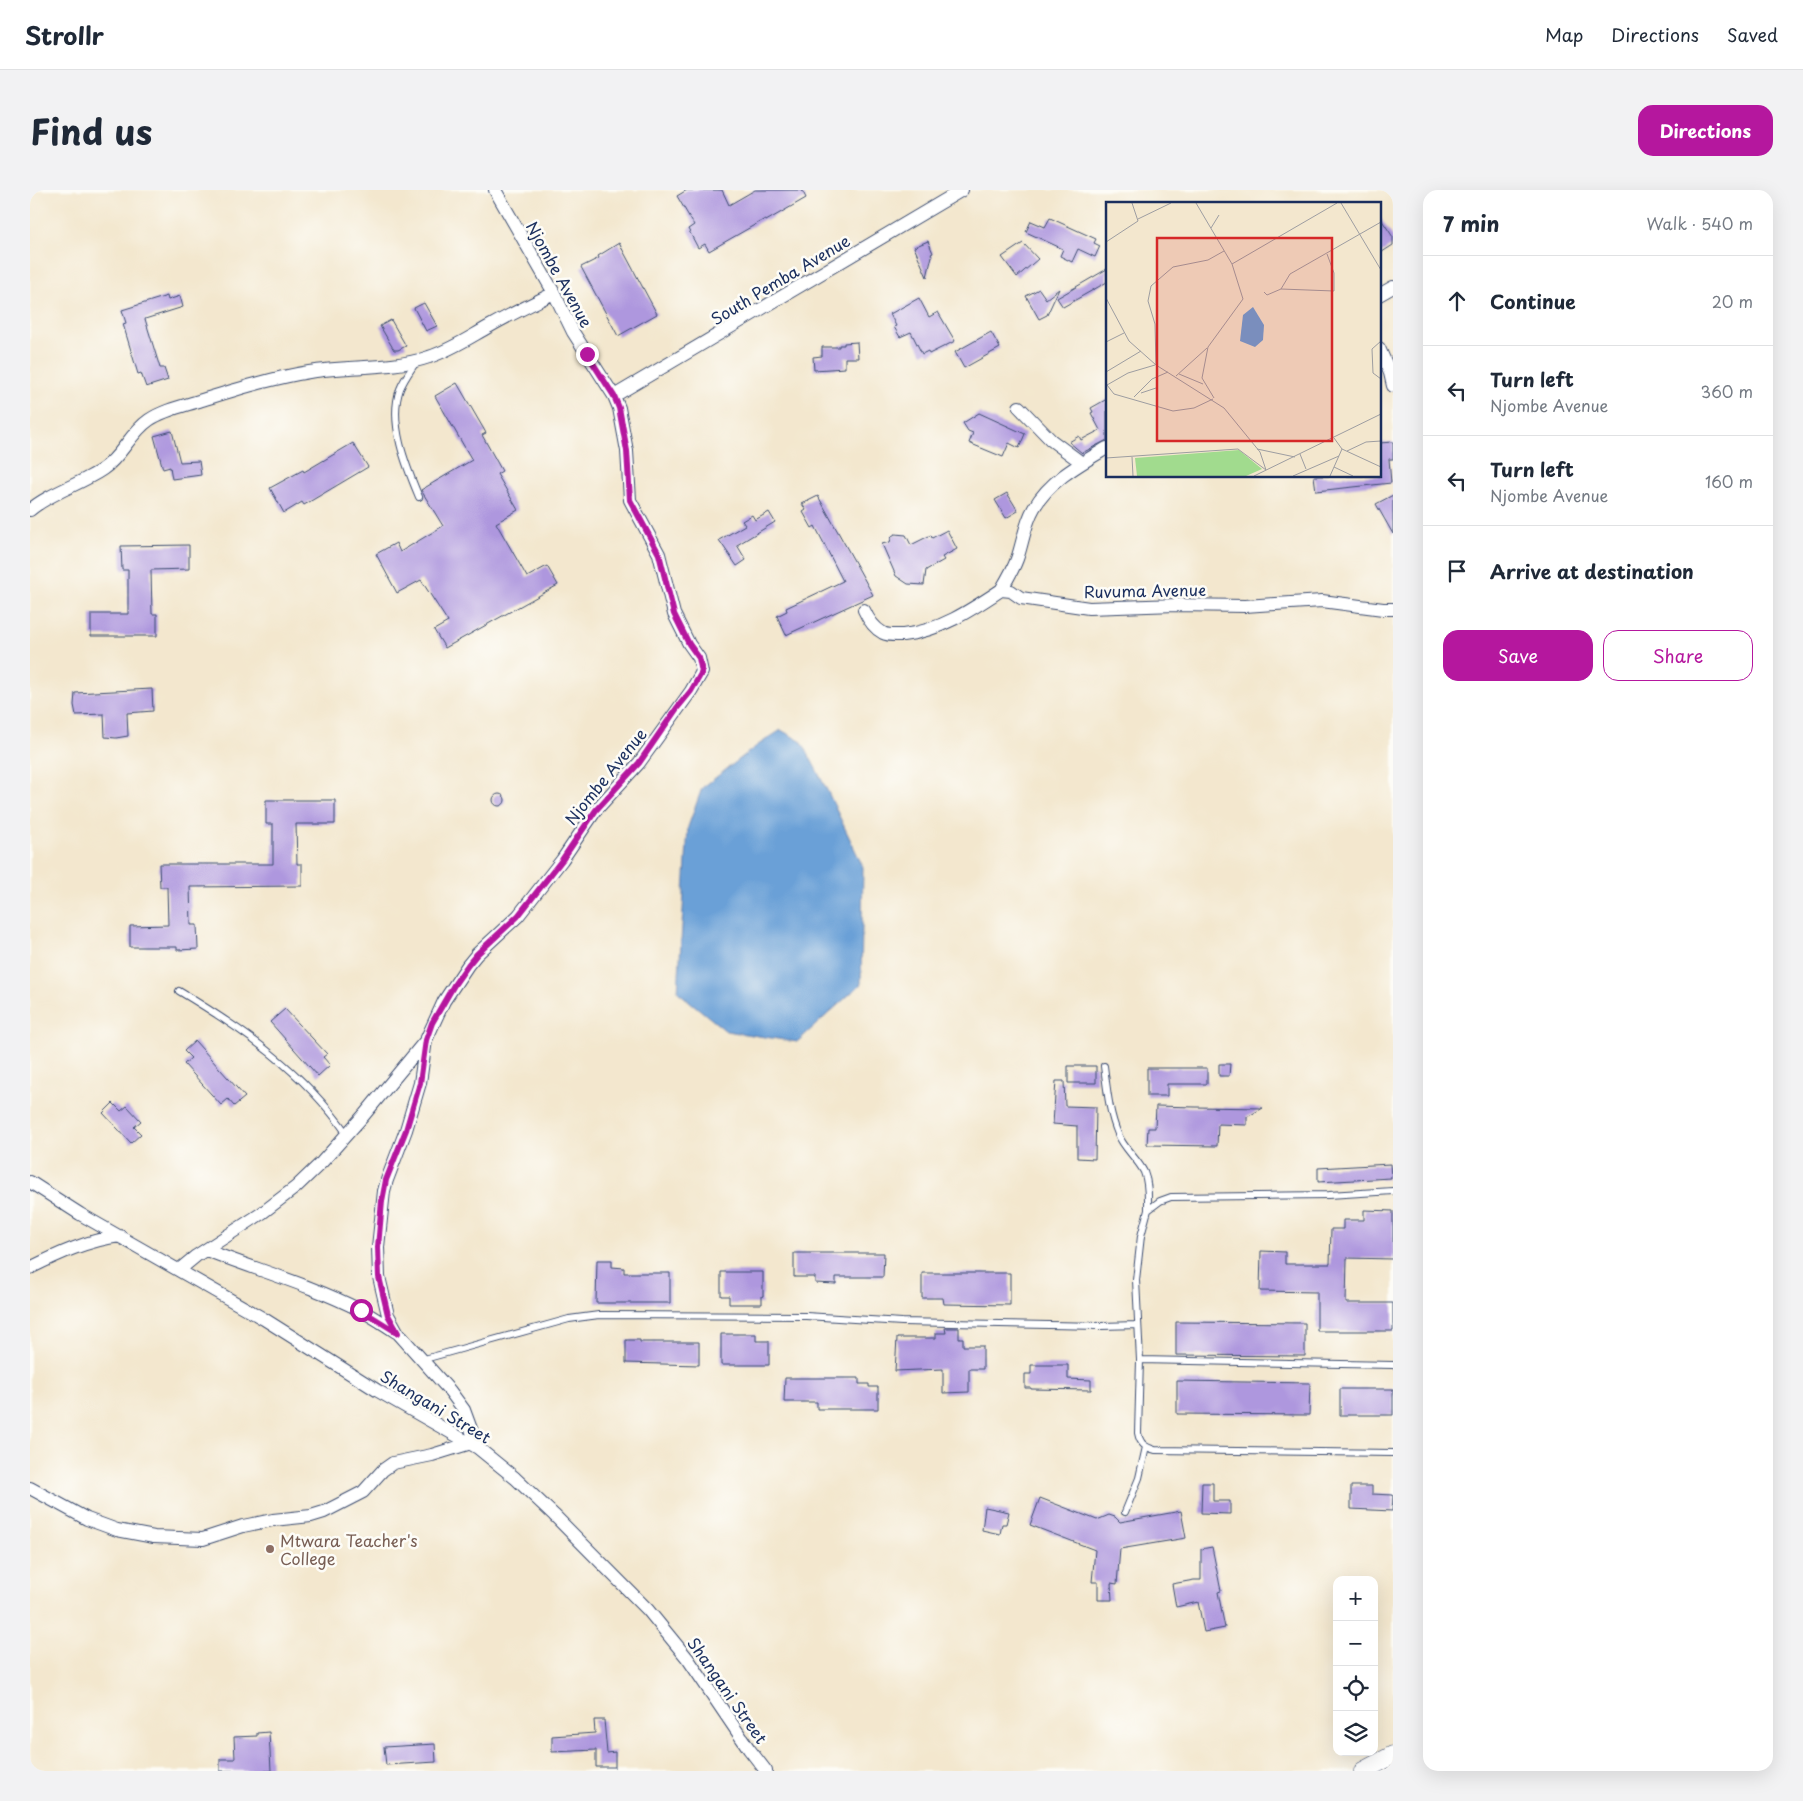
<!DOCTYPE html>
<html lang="en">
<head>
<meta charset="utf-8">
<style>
	body { margin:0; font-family:"Playpen Sans",sans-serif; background:#f2f2f3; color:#1f2937 }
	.controls { position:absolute; right:15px; bottom:15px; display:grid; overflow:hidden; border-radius:10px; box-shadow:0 5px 20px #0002 }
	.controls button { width:45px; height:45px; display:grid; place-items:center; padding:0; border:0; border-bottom:1px solid #e0e1e3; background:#fff; color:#1f2937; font:25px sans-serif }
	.stop { position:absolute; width:15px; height:15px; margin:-11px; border:4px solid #b5179e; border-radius:50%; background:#fff }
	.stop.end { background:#b5179e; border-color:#fff; box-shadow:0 1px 5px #0008 }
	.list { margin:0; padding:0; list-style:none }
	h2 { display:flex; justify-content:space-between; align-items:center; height:65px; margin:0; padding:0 20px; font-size:21px }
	h2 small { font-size:16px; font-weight:400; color:#747a83 }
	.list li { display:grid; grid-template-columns:32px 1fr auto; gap:15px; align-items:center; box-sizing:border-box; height:90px; padding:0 20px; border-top:1px solid #e0e1e3 }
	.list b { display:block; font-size:19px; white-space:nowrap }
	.list p { margin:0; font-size:16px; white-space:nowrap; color:#747a83 }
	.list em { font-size:16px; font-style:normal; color:#747a83 }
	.actions { display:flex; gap:10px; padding:15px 20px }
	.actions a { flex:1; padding:11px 0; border:1px solid #b5179e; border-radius:15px; text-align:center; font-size:18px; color:#b5179e }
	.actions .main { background:#b5179e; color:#fff }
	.icon { flex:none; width:28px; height:28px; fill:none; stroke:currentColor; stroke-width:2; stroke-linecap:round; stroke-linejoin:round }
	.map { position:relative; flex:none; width:1363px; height:1581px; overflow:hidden; border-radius:15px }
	header { display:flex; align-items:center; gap:30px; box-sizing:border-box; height:70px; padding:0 25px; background:#fff; border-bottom:1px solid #e0e1e3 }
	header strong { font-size:24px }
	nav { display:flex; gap:28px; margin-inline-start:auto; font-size:18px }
	.intro { display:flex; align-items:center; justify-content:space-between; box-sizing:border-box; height:120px; padding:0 30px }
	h1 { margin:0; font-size:35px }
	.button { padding:12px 22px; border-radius:15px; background:#b5179e; color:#fff; font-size:18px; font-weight:700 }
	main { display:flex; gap:30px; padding:0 30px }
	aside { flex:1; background:#fff; border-radius:15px; box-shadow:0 5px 20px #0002 }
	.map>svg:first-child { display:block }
</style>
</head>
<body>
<header>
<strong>Strollr</strong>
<nav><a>Map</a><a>Directions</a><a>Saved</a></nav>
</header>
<div class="intro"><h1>Find us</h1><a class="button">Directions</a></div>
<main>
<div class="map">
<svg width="1363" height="1581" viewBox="0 0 1363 1581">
	<rect width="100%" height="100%" fill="#fdfcf7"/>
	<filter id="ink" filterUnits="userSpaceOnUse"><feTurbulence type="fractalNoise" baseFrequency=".02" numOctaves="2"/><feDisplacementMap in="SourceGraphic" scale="10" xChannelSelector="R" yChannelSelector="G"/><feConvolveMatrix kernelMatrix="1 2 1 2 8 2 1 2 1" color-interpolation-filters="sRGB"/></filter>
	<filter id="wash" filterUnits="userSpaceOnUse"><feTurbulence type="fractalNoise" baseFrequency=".0096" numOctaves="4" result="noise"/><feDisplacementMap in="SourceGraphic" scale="20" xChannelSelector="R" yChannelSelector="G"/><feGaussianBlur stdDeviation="1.12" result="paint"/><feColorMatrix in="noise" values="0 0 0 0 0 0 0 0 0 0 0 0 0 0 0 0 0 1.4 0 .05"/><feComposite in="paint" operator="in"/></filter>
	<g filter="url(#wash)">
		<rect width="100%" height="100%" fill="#f3e7ce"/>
		<path fill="#6aa0d7" stroke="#42689a" d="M751,540L772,552L798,602L833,677L831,794L767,852L696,841L648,802L658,637L672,598L728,555Z"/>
		<g id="blocks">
			<path fill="#ae97de" d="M657,0H692L699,15L725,0H772L776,8L736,31L735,29L679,61L675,54L668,58L658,39L664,35L647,6Z
				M1349,26L1363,47V55L1349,64Z
				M1020,28L1066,49L1064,53L1070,56L1065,67L1048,59L1042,72L1030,66L1033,59L996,42L1001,31L1015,37Z
				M898,51L903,63L901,64L902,66L897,87L884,57Z
				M589,53L627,124L588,146L551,77L569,68L568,66Z
				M993,53L1008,69L987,87L972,67Z
				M1077,79V92L1033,117L1027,108Z
				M1009,99L1016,109L1029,99L1017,125L1009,129L996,106Z
				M137,106L138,110L150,106L153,117L115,129L130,178H134L138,190L116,197L111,183L108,184L93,134L96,133L92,120Z
				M889,108L899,127L908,122L925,151L899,164L898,161L892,164L881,142L870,147L864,137L866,136L860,124Z
				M394,113L407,136L396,141L384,118Z
				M361,130L376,156L368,160H364L350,136Z
				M961,142L970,158L934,178L925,162Z
				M827,152L828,168H815V178L784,180L783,167L792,166V157H809V155H814V153Z
				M427,193L456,243L452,245L472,281L467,284L488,320L466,333L497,387L517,376L528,395L415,458L404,440L418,432L391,390L367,403L346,364L366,353L370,362L413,336L391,300L442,270L405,206Z
				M1077,209V250L1052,263L1039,252L1049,246L1051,250L1070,240L1061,223L1063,222L1061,218Z
				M949,223L995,244L989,258L979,253L973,267L939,253L943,243L938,241L933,233Z
				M142,241L150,272L169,271L171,285L142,289L140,277L133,279L124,246Z
				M1363,252V269H1359L1361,293L1286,301L1284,286H1349V253Z
				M323,253L338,277L274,315L272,312L254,323L240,298L273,280L274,282Z
				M977,303L988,321L976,328L965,310Z
				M1363,305V344L1346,314Z
				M788,306L843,405L756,445L747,426L757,421L756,418L813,391L785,336L782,338L773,322L776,320L772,314Z
				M739,322L745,332L707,355L716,370L707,376L689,350L715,335L712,331L722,325L725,330Z
				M917,340L927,359L912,367L914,370L896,380L894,395L878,394L866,386L852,354L860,352L862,346L865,344L876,345L881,355L901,345L902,348Z
				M159,355V379L121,380L122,424H127V446H61V424H98V380H92L91,356Z
				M122,499L123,521L97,523L98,546L86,548L75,547L74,524L46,525L44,515L45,503Z
				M463 610a6 6 0 1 1 12 0a6 6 0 1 1-12 0Z
				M236,610H305V634H266L267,674H272V696L160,697L161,735H167L168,759L147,760V757H100V736L138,735L137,697H130L129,674H243V634H236Z
				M255,819L297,864L293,867L300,875L288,886L240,832Z
				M165,851L215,907L204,916L198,909L191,915L154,874L161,868L154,861Z
				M1189,874H1200L1199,886H1189Z
				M1038,876H1066V893H1038Z
				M1117,878H1177V894H1137V906H1117Z
				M1026,891H1034L1035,916L1066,917L1065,969L1047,968V936L1023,934Z
				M83,913L91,921L97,916L111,931L104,937L111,944L101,953L73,923Z
				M1126,916L1165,917L1233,918L1217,927V935L1188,934L1187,956L1117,955L1118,938H1125Z
				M1360,974L1361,988L1288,992V978Z
				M1334,1020L1363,1021V1069L1317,1068L1316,1113H1363V1141H1287V1102L1230,1101L1231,1061L1255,1062V1074H1300L1301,1039H1313V1030H1334Z
				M764,1063H854L853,1087H806V1094L785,1093V1087H764Z
				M567,1070H582V1077L594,1078V1083H640V1113H566Z
				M691,1082H733V1106H732V1114H699V1106H691Z
				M892,1083H980V1115L914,1114L913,1108H892Z
				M1146,1132L1275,1133V1166L1146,1165Z
				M915,1138H929V1148H933V1156H953V1179H939V1202L913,1203V1179L865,1181L867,1148H906V1143H916Z
				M691,1144H726V1151H739V1175H691Z
				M596,1150H610V1152H669V1175L596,1173Z
				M1001,1175H1038V1189L1061,1190V1200L1001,1199V1198H995V1184H1001Z
				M755,1188H829V1194H839V1197H848V1219H787V1212H754Z
				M1147,1191L1280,1193L1279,1225L1147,1224Z
				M1310,1199H1363V1225H1310Z
				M1172,1293H1183V1311H1200V1324L1171,1323Z
				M1321,1296H1342V1304L1363,1305L1362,1321L1321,1319Z
				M1010,1308L1067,1330L1079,1325L1085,1327L1090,1332L1151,1321L1156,1348L1090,1359L1087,1394L1081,1393L1082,1410H1068V1392H1062L1065,1360L1000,1335Z
				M955,1317L979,1322L976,1334H972L970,1344L952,1340Z
				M1182,1357L1191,1401L1188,1402L1195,1438L1174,1442L1168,1412L1146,1417L1142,1394L1164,1390H1171V1359Z
				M564,1530H574L577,1563L585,1562V1577H566V1560L522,1562V1546L565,1543Z
				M239,1542L241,1581H190V1569H205L204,1547L227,1546V1543Z
				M405,1554L406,1572L356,1575L354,1557Z"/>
		</g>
	</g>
	<g filter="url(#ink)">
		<use href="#blocks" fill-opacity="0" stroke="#3b4b6f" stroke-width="1"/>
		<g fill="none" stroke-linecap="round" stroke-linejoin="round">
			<defs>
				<path id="lane" d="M386,172C380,181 374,189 370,199C358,232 376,276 389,307
					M149,801C214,840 273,881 317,944
					M1074,876C1077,899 1079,923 1088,944C1094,959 1107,968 1114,982C1119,994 1118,1008 1118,1020
					M1363,1001L1299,1005L1141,1007L1130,1011L1118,1020L1111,1046L1106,1090L1110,1170L1108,1243C1110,1254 1115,1257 1125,1260L1363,1263
					M391,1170L539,1129L569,1125L776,1126L872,1132L1071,1136L1108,1135
					M1110,1170L1363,1175
					M1095,1322L1109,1288L1116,1257"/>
				<path id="street" d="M1349,105L1363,97
					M1349,158L1360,183L1363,196
					M584,206L932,0
					M989,217L1021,250L1052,273
					M0,320C18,304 51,294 73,279C92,266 100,243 119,230C134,220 153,216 169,211C205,200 242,188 279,182C318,175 362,180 399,167C421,160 440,147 460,136C481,124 502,114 524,103
					M971,400C977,390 983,380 987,369C993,352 995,333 1004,318C1020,290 1050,274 1077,258
					M834,420C838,429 844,438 853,443C859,446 866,445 873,445C910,441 941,420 971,400L981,401L991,408L1059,418L1146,415L1215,416L1292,411L1353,419H1363
					M0,992L50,1024L234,1129L348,1201L448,1258L485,1288L524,1325L618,1420L658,1469L719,1559L736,1581
					M176,1060C227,1080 281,1095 330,1120C342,1126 354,1134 366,1142
					M0,1078C28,1064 58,1050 90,1046
					M149,1080L166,1066L232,1023L266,997L292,972L334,925L396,850
					M448,1258L434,1220L420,1201L368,1143L358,1125L349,1087L348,1057L354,1001L357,990L376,940L390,893L396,850L414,811L438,775L447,764L488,726L532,670L566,620L609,573L661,501L672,482L669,468L659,454L644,424L629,364L600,310L597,261L589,218L584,206L543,142L524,103L465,0
					M0,1298L57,1329L87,1340L124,1347L173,1349L213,1336L243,1330L281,1326L294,1322L333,1302L353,1280L363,1273L402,1265L441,1253"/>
				<path id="secondary" d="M1333,1581L1363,1565"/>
			</defs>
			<use href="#lane" stroke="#3b4b6f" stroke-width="8"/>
			<use href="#street" stroke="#3b4b6f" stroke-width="14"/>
			<use href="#secondary" stroke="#3b4b6f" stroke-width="19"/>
			<use href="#lane" stroke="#fff" stroke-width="6"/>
			<use href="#street" stroke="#fff" stroke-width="12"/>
			<use href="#secondary" stroke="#fff" stroke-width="18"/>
		</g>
	</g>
	<g fill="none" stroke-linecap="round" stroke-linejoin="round" filter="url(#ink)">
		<path stroke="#b5179e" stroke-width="6" d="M331,1120L368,1143L358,1125L349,1087L348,1057L352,1011L356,990L376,940L390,893L396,850L402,833L424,795L438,775L447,764L488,726L532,670L566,620L609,573L647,518L661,501L672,482L669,468L659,454L644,424L629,364L600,310L597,261L589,218L584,206L557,164"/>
	</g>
	<circle fill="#8d6e63" stroke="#fdfcf7" stroke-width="2" cx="240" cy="1359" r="5"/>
	<g text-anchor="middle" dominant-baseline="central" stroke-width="5" stroke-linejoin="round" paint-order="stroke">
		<g font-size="16" fill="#1b2f5e" stroke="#fdfcf7">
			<text transform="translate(530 84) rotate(61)">Njombe Avenue</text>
			<text transform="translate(750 89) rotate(-31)">South Pemba Avenue</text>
			<text transform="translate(1115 400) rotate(-1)">Ruvuma Avenue</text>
			<text transform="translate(575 586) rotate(-51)">Njombe Avenue</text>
			<text transform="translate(406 1216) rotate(31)">Shangani Street</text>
			<text transform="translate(698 1500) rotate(55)">Shangani Street</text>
		</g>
		<g font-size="16" fill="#785e54" stroke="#fdfcf7" text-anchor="start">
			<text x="250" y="1350">Mtwara Teacher's<tspan x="250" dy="18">College</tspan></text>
		</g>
	</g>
	<g transform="translate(1076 12)">
		<rect width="275" height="275" fill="#f3e7ce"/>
		<path d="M133,248L156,267L140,274H31L29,256Z" fill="#a1db8e"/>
		<path d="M147,105L158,123L157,138L149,145L134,139L137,113Z" fill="#6aa0d7"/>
		<path fill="none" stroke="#9d9da1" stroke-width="1" d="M90,1L126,62L137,97L102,145L96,176L108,196M235,1L275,68M32,17L65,1M105,26L113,13M0,40L32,19L26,1M126,62L231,1M175,87L184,72L275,20M158,90L161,93L175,87L228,89V71L221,52M0,96L23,139L50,163L118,206L154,250L160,268M275,139L266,147L267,171L275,177M0,140L18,131M50,163L49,122L42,99L45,84L67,65L102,58L118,49M0,170L35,149M73,172L97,182M70,174L101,146M1,183L8,192L67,209L88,206L107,197M1,183L22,171L49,163M35,191L50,186M28,195L46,177L62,170M228,236L236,247L275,265M151,247L189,255M241,249L260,240L275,239M194,252L200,267M26,255L27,274M0,256L132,247L160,268M228,265L247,274M148,274L275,212M187,274L233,254M224,274L236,247"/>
		<path fill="#d62828" fill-opacity="0.15" stroke="#d62828" stroke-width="2.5" d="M51,36H226V239H51Z"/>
		<rect width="275" height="275" fill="none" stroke="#1b2f5e" stroke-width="2.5"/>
	</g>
</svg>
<div class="controls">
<button>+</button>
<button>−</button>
<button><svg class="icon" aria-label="locate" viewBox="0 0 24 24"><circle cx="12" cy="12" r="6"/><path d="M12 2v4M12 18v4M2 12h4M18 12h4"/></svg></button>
<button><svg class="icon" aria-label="layers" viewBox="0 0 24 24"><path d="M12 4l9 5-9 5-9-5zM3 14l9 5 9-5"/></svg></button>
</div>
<div class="stop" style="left:331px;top:1120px"></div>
<div class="stop end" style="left:557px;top:164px"></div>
</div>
<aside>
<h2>7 min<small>Walk · 540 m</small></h2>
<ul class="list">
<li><svg class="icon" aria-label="ahead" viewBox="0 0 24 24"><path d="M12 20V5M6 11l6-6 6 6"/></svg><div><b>Continue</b></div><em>20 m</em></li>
<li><svg class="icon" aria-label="left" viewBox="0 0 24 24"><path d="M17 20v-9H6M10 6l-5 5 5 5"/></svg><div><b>Turn left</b><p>Njombe Avenue</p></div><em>360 m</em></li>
<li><svg class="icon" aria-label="left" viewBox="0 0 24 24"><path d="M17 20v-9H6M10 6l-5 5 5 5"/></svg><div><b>Turn left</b><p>Njombe Avenue</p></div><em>160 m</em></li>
<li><svg class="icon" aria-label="arrive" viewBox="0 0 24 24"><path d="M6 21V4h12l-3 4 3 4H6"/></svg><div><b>Arrive at destination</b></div></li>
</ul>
<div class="actions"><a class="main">Save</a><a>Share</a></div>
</aside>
</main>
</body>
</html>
